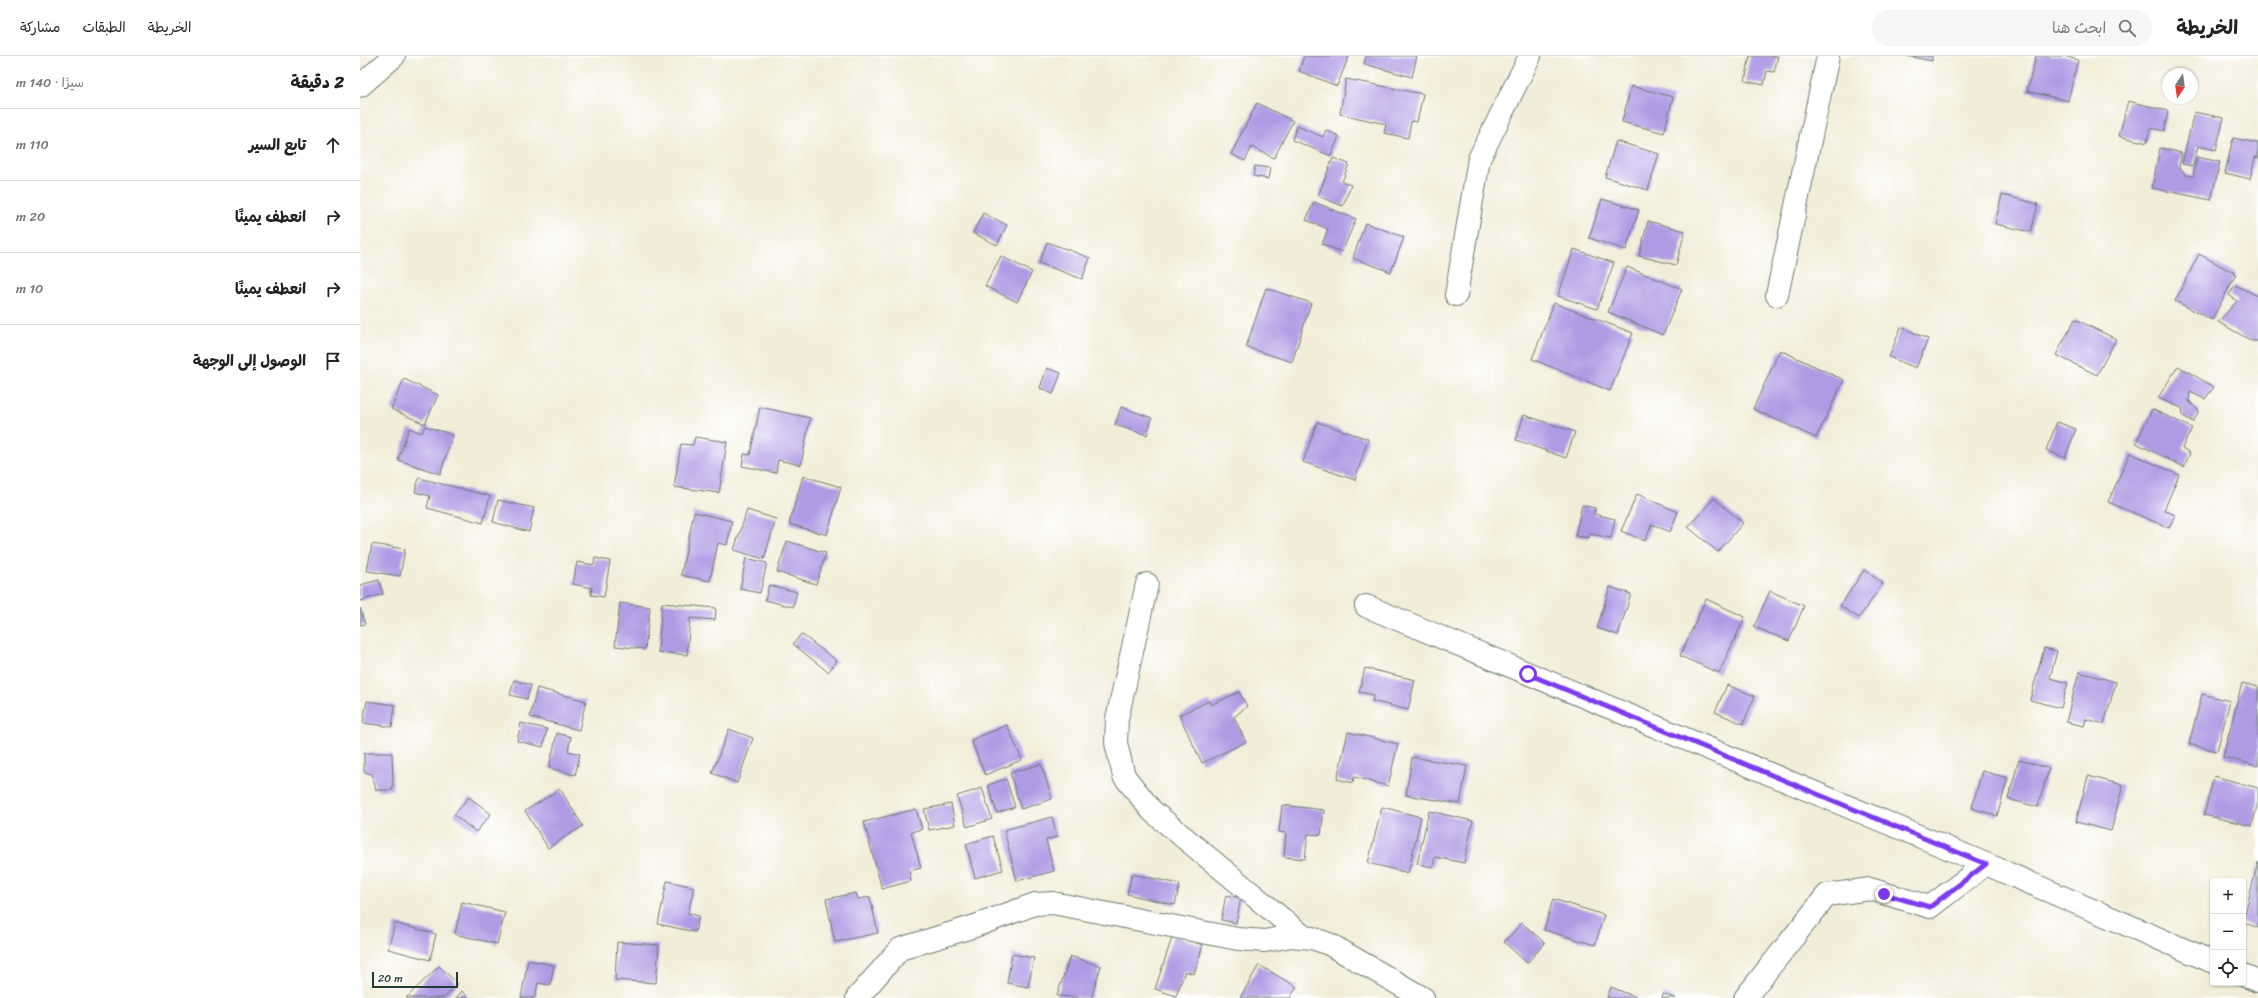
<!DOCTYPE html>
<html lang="ar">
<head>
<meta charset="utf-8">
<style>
	body { margin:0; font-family:Sriracha,"Playpen Sans Arabic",sans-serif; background:#f6f6f6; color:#222; direction:rtl }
	.controls { position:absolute; right:12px; bottom:12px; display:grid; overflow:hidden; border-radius:4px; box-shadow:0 1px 3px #0004 }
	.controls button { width:36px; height:36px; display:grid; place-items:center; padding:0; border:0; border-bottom:1px solid #e0e0e0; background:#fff; color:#222; font:20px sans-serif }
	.compass { position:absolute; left:1802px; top:12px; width:36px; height:36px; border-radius:50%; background:#fff; box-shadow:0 1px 3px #0004; rotate:193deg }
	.scale { position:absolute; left:12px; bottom:10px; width:86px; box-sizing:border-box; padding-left:4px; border:2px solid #1f3d34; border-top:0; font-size:11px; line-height:14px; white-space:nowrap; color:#1f3d34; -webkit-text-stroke:3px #fff; paint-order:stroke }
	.stop { position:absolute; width:12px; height:12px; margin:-9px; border:3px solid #7c3aed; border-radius:50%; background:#fff }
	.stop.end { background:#7c3aed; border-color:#fff; box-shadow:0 1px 4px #0008 }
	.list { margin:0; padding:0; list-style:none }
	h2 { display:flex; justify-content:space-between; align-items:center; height:52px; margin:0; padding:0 16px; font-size:17px }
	h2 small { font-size:13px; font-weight:400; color:#767676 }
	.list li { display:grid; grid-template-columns:26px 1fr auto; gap:12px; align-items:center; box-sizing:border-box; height:72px; padding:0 16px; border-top:1px solid #e0e0e0 }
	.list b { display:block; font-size:15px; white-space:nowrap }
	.list em { font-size:13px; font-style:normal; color:#767676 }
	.icon { flex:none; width:22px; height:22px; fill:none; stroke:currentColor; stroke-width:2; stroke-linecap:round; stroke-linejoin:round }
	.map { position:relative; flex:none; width:1898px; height:942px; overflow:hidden; direction:ltr }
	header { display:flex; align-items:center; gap:24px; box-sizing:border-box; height:56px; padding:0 20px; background:#fff; border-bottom:1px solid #e0e0e0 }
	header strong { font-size:19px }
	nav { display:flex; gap:22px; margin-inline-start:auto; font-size:14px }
	.search { width:280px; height:36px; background:#f6f6f6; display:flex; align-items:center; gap:10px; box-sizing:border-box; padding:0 14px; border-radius:22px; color:#767676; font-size:15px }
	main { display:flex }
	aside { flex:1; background:#fff }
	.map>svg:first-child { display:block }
</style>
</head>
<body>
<header>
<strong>الخريطة</strong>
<div class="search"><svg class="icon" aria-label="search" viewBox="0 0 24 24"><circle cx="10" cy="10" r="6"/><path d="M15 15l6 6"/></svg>ابحث هنا</div>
<nav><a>الخريطة</a><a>الطبقات</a><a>مشاركة</a></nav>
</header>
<main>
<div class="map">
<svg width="1898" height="942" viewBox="0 0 1898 942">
	<rect width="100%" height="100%" fill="#fff"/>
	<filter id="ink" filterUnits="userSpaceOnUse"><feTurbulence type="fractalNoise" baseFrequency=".025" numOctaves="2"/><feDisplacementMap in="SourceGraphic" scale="8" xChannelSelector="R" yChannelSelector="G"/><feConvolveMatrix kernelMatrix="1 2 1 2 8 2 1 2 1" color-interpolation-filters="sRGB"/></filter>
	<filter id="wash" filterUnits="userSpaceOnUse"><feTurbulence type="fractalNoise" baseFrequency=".012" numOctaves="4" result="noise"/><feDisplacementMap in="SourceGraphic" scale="16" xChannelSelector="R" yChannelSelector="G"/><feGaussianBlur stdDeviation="0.9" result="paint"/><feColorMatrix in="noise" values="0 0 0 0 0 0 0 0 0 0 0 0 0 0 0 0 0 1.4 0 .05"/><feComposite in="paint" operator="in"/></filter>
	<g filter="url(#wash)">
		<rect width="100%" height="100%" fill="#f2edd8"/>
		<g id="blocks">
			<path fill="#b09ae4" d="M944,0H989L977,30L939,15Z
				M1006,0H1057L1052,21L1004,8Z
				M1390,0H1418L1414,16L1407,15L1404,29L1385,25Z
				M1547,0H1572V5Z
				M1676,0H1704L1718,4L1708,45L1667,35Z
				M986,23L1063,38L1057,66L1051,65L1048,82L1024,77L1026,68L980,58Z
				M1271,30L1313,41L1304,77L1262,66Z
				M1768,45L1808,55L1804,75L1790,72L1787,87L1759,80Z
				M897,47L933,65L914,102L892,91L885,105L871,98Z
				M1834,56L1864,62L1856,94L1838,90L1833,110L1822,108Z
				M937,70L963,81L966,74L979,80L971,100L932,84Z
				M1873,82L1898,87V102L1895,101L1890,123L1865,117Z
				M1256,85L1299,98L1288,134L1245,121Z
				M1800,92L1822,97L1819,110L1826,119L1833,120L1837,101L1860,106L1851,144L1792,132Z
				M973,102L989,108L982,126L991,129L983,150L958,140Z
				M895,110L910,112L908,123L893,120Z
				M1642,139L1678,148L1671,176L1635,168Z
				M1242,143L1279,154L1266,194L1229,182Z
				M954,146L996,163L982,196L962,188L968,173L946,164Z
				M623,157L647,169L637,189L613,177Z
				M1288,165L1325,175L1316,209L1279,200Z
				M1005,167L1044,181L1031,216L993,202Z
				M687,186L730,202L722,223L679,207Z
				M1214,193L1254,207L1237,253L1198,240Z
				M1839,198L1876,218L1852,264L1815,245Z
				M641,200L672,216L657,246L625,230Z
				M1267,211L1322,233L1303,279L1248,256Z
				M1875,229L1898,240V285H1892L1858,266L1877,245L1869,239Z
				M906,232L951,247L932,306L886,291Z
				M1194,247L1273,277L1250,335L1172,303Z
				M1715,263L1756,283L1737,319L1696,299Z
				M1541,271L1568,283L1556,312L1529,301Z
				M1420,294L1484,324L1456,382L1393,353Z
				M1818,310L1854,331L1845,343L1830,336L1829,345L1839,355L1833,366L1823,360L1822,352L1798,342Z
				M687,312L701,317L693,338L680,332Z
				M44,323L78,339L65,368L31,353Z
				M400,351L450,362L441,409L418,404L416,417L382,410L384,398L390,399Z
				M761,351L792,362L787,379L755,369Z
				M1792,353L1832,372L1822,392L1830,397L1824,411L1776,387Z
				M1164,359L1215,376L1206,402L1156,384Z
				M957,366L1008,383L995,424L943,406Z
				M1697,366L1716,373L1705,402L1686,394Z
				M65,370L93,379L80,418L38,404L49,372L62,377Z
				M335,381L367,386L359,437L314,431L321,388L333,389Z
				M1770,397L1819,419L1804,454L1815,459L1809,472L1748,446Z
				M443,420L481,431L467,479L429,468Z
				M59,422L130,440L123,467L67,452L70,440L55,436Z
				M1277,438L1318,456L1310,476L1292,468L1285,485L1261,475Z
				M1354,442L1383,467L1358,496L1328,471Z
				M138,444L174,452L169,476L133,466Z
				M1222,449L1235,452L1234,458L1255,463L1251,482L1230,478L1229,482L1215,480Z
				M387,454L416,463L404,503L374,494Z
				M334,456L372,465L367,489L358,487L350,525L321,519Z
				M427,485L466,497L456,528L417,516Z
				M12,488L45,493L40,520L7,515Z
				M235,502L250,505L244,541L231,539L232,532L213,528L217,506L234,509Z
				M386,502L407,507L400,537L380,533Z
				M1504,514L1523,527L1499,562L1480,550Z
				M19,524L23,538L0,545V529Z
				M409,529L437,536L433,551L405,544Z
				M1250,531L1271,538L1258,579L1237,572Z
				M1410,535L1444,550L1429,585L1394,571Z
				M1346,543L1385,561L1359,617L1320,600Z
				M260,547L290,551L285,593L255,590Z
				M302,547L356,552L355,564L330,562L327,599L298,596Z
				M0,552L5,568L0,569Z
				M441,578L477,605L468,616L433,588Z
				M1684,592L1697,595L1690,622L1708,627L1701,652L1670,644Z
				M1005,612L1055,624L1048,654L1012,645L1014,639L999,636Z
				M1719,616L1756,626L1744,668L1726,663L1724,670L1706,666Z
				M154,624L171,629L167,643L150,639Z
				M1882,627L1898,631V710L1863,701Z
				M1367,629L1395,640L1383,668L1355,656Z
				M177,632L226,645L219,674L170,661Z
				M879,636L887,650L874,661L886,686L842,707L819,659L849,645L851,649Z
				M1842,638L1870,645L1857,695L1829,688Z
				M7,645L35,649L32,671L3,667Z
				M161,667L187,673L183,691L157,685Z
				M647,669L662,704L625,719L611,684Z
				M369,673L393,682L377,727L352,717Z
				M988,676L1038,688L1028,730L994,721L993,727L977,723Z
				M197,677L211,681L208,695L220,698L215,719L189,712Z
				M4,697H32L33,734H16L12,718L4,716Z
				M1052,701L1107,710L1100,748L1046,739Z
				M1659,704L1689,712L1678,751L1648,743Z
				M681,708L692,743L661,753L650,717Z
				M1622,715L1648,722L1637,760L1612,752Z
				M1728,720L1763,729L1751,775L1716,766Z
				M1854,720L1898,732V746L1892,770L1844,759Z
				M646,723L655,751L637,757L628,729Z
				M622,732L632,763L607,771L597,740Z
				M200,733L223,770L188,792L165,755Z
				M109,741L131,758L116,776L94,759Z
				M591,748L595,769L569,774L564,753Z
				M922,749L964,754L961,779L948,778L945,803L924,801L926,777L919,776Z
				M1022,751L1061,761L1048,817L1008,807Z
				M556,753L562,773L551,776L561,812L549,815L551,825L522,833L504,766Z
				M1069,755L1113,765L1104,807L1075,801L1073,811L1057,808Z
				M692,761L697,781L686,784L694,815L657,825L644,774Z
				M633,780L643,814L615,822L606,788Z
				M1898,806V872L1883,866Z
				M772,818L820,828L815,849L767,838Z
				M307,825L334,831L328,857L339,860L335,876L298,868Z
				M496,837L498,843L510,841L518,877L475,886L466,843Z
				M866,839L881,842L876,867L861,864Z
				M1193,843L1244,859L1235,889L1184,874Z
				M102,846L145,856L137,888L95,878Z
				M35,867L76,878L70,904L28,893Z
				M1162,867L1185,887L1167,907L1144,886Z
				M813,879L843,889L834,918L825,915L816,940L795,933Z
				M257,886L299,889L296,927L255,924Z
				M652,898L674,902L668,931L647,927Z
				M710,900L741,910L731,942L697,940Z
				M168,904L194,909L190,929L178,927L175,942H161Z
				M899,909L937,931L930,942H880Z
				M79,910L98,928L84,942H46Z
				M1251,931L1278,942H1247Z
				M102,935L109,942H96Z
				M1303,938L1316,942H1302Z"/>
		</g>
	</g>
	<g filter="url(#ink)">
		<use href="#blocks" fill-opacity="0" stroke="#697b6d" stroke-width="1"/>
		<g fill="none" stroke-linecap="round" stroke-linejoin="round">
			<defs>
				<path id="minor" d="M0,30L34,0
					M1096,239L1119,103L1170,0
					M1417,239L1468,0
					M787,528L757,663L756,687L764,720L792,755L944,881
					M1006,550L1626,808L1853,906
					M1883,919L1898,925
					M497,942L540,893L615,870L675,848L693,847L878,883L905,885L931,880L952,882L969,888L1063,942
					M1385,942L1467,839L1510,833L1570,851L1626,808"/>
			</defs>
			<use href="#minor" stroke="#697b6d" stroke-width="24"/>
			<use href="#minor" stroke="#fff" stroke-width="22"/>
		</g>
	</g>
	<g fill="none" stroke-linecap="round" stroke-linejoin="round" filter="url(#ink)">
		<path stroke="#7c3aed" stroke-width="5" d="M1168,618L1626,808L1570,851L1524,838"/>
	</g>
</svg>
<div class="controls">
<button>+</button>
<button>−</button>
<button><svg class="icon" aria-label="locate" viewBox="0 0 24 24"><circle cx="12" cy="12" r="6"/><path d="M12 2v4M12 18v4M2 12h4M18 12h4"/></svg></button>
</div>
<svg class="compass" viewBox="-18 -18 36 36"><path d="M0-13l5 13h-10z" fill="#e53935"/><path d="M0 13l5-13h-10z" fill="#767676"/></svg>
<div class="scale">20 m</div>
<div class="stop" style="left:1168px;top:618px"></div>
<div class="stop end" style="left:1524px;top:838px"></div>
</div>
<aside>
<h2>2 دقيقة<small>سيرًا · 140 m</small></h2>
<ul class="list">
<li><svg class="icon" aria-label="ahead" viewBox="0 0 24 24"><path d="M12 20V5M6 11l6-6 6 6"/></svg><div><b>تابع السير</b></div><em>110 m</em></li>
<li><svg class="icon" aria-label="right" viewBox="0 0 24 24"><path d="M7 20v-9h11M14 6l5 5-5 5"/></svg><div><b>انعطف يمينًا</b></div><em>20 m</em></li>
<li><svg class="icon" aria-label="right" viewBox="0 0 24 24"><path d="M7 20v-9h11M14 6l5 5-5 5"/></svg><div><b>انعطف يمينًا</b></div><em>10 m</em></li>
<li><svg class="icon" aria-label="arrive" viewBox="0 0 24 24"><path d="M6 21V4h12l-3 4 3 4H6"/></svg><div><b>الوصول إلى الوجهة</b></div></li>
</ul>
</aside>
</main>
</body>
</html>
